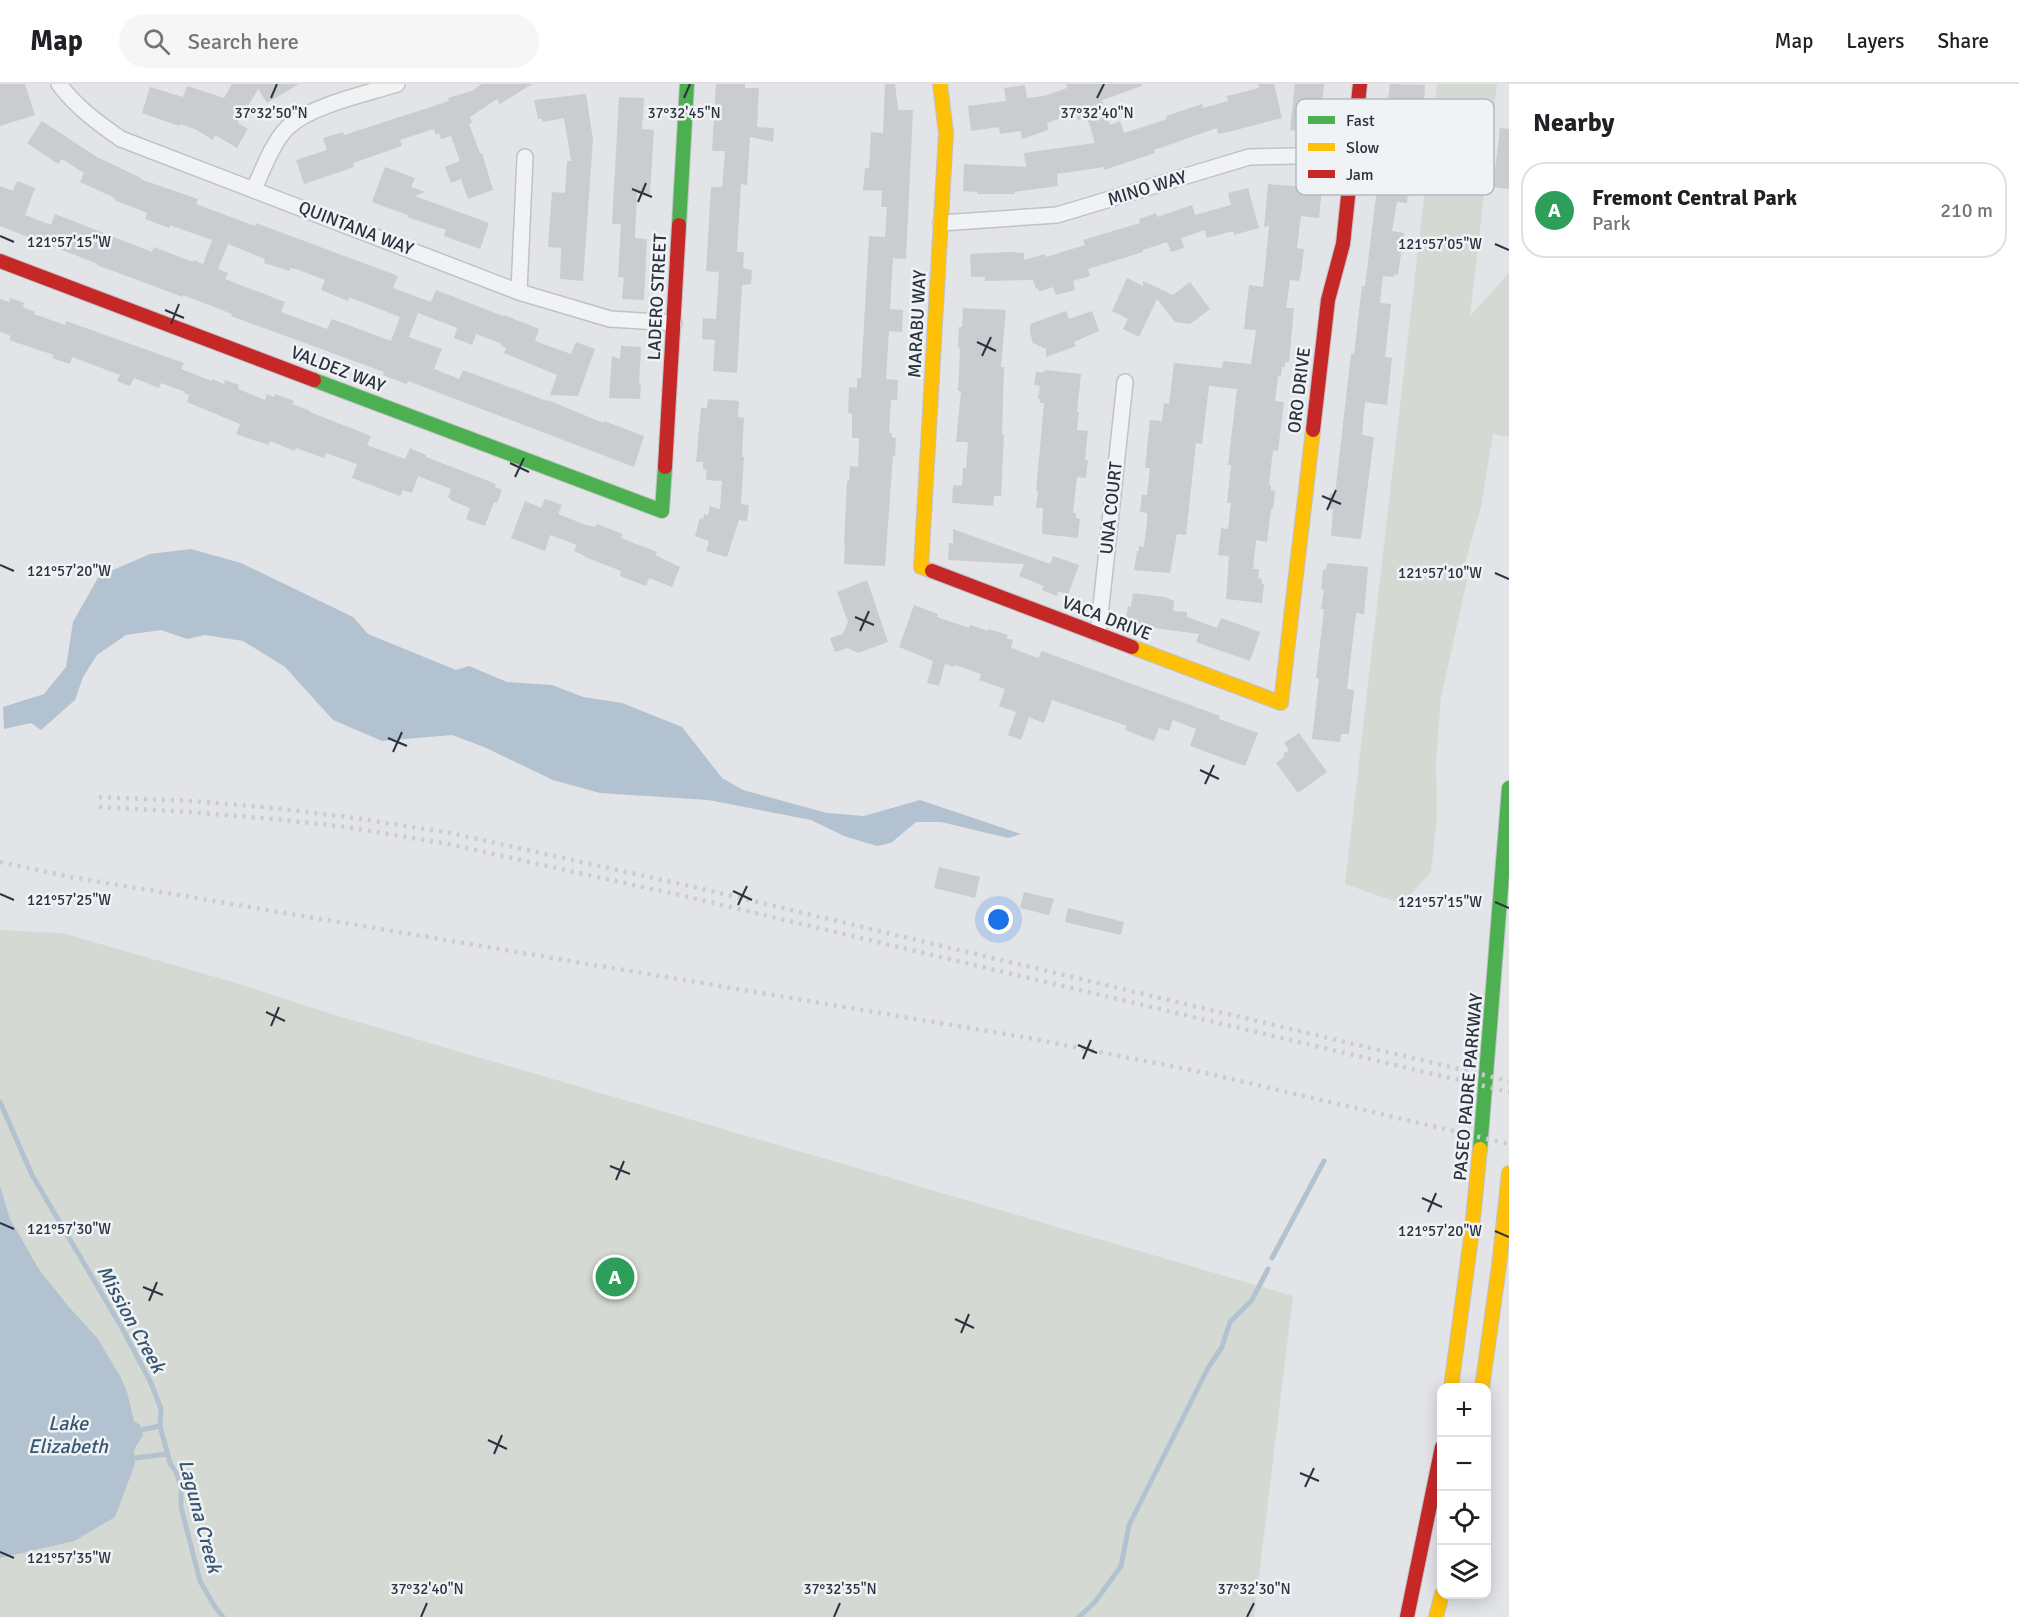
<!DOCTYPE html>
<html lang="en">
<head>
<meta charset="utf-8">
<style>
	body { margin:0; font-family:Signika,sans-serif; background:#f6f6f6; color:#202124 }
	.controls { position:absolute; right:18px; bottom:18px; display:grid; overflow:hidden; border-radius:12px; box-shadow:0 3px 15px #0003 }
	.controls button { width:54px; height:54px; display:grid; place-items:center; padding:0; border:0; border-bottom:2px solid #e0e0e0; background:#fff; color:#202124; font:30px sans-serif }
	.you { position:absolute; left:999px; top:836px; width:21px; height:21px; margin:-15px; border:4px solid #fff; border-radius:50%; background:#1a73e8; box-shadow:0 0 0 9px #1a73e833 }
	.badge { display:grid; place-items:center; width:39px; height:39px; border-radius:50%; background:#6a717a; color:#fff; font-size:20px; font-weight:700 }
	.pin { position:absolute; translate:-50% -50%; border:3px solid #fff; box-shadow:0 2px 6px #0006 }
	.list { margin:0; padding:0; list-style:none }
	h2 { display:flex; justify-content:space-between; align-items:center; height:78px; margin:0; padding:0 24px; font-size:26px }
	h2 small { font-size:20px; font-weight:400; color:#757577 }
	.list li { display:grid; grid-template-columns:39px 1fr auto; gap:18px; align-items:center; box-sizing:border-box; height:96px; margin:0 12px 12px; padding:0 12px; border:2px solid #e0e0e0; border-radius:24px }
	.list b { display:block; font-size:22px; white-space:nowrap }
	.list p { margin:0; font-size:20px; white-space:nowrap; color:#757577 }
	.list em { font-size:20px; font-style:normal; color:#757577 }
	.icon { flex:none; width:33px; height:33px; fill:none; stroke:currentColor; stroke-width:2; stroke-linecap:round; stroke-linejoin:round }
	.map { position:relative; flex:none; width:1509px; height:1533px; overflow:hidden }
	header { display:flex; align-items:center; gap:36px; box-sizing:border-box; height:84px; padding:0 30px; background:#fff; border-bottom:2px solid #e0e0e0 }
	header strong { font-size:28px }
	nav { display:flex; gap:33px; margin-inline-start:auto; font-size:21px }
	.search { width:420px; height:54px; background:#f6f6f6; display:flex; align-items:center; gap:15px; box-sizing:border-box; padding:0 21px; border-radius:33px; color:#757577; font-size:22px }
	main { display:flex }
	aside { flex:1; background:#fff }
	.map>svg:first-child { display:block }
</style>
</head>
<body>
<header>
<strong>Map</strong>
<div class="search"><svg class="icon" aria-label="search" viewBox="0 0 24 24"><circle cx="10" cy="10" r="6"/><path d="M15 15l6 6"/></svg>Search here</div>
<nav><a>Map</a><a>Layers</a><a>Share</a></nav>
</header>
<main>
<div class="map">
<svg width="1509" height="1533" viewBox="0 0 1509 1533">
	<rect width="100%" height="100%" fill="#e2e4e7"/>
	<path fill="#d4dad3" d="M1437,0H1497L1470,232L1509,189V353L1493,350L1481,423L1461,493L1467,496L1441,614L1436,677L1437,735L1431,788L1402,820L1345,800Z
		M0,846L62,849L236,899L338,932L1293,1212L1254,1533H0Z"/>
	<path fill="#b3c2d0" d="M191,465L241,479L353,533L368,550L456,586L469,582L507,598L552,601L583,613L622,619L682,643L722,694L743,706L827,729L864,732L920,716L1021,750L1008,754L941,738H916L891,759L877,762L844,752L811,736L708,716L600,709L553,696L484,663L452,651L382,657L333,636L285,583L243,557L205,551L187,555L161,546L126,551L97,571L83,593L75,616L41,646L31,639L4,645L3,623L44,610L66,583L73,538L99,492L150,470Z
		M0,1102L10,1135L40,1187L69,1223L98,1255L120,1292L127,1308L134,1337L140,1341L143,1351L134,1366L135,1380L115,1433L74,1457L0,1474Z"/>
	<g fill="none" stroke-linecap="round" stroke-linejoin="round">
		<path stroke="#b3c2d0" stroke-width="5" d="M0,1018L32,1091L122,1244L151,1299L161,1325L160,1342L170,1379L177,1390L181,1404V1423L200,1497L215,1523L223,1533
			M1272,1174L1324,1077
			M141,1346L160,1342
			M134,1374L168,1370
			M1079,1533L1095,1518L1121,1482L1129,1441L1208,1284L1222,1263L1230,1238L1252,1216L1268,1185"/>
	</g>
	<path fill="#cacccf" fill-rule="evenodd" d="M0,0H25L35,31L0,42Z
		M232,0H299L267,19L258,5L238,39L248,45L237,64L215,51L213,56L195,45L180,40L179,42L142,29L150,3L183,13L187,2L224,14Z
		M482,0H532L500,20L497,15L470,33L472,39L469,40L480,69H482L493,106L468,115L461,95L451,99L445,83L460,77L451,52L441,55L439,49L436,51L434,45L400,56L402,62L353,79L354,83L304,100L296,76L327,66L323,54L343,48L344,51L449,17L448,14L472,7Z
		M716,0H745V4H759L757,43L774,44L773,58L750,53L747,101L741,100L737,168H744L743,184L752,186L751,200L742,201L737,289L713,287L715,256L702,255L703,234L716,235L719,188L706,187L711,103H722L725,67H712Z
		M885,0H895L898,26H913L906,175L893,174L890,225L903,226L902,248L889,247L886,295L898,296L897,316H891L889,349H892V353L896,354L895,372H893L885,482L844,480L845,461L844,460L847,397H849L850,382L858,383L859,354H852V330L848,329L849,303L857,304V294H861L869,152L885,153L887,123H881L882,107L863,106L865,84H869L871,48L883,49Z
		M1066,0H1142V2L1102,16L1110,41L1120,37L1124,49L1167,35L1166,32L1202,20L1203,24L1228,17L1227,12L1259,4L1258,0H1274L1282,34L1232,47L1218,50L1217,44L1154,66L1155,69L1104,86V83L1057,90L1058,102L1015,108V110H977V108L963,107L964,80L1026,83L1024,69L1095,59L1087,33L1078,36L1076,29L1047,39L1048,46L1022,55L1021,47L1000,50L999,43L971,47L968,22L1006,17L1004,4L1025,1L1027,14L1044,12L1067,4Z
		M1295,0H1324L1319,50L1290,46Z
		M1390,0L1425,1L1424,16L1418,15L1409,83H1411L1407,119L1397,118L1392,147L1404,149L1398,191L1395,190L1394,193L1383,192L1380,219L1391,220L1385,273L1392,274L1387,321L1365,318L1362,351L1374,353L1361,455L1331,452L1333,425H1328L1330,409L1335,410L1351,270H1354L1362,202H1365Z
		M586,10L593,55L583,197L560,195L561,164L548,163L552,108L565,109L567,77H571L564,34L543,38L542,35H538L534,16Z
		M619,13L644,14L642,45L654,46L650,110H637L635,154L647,155L644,216L622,215L624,194L618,193L621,140H612Z
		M42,37L97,73L141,94L140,95L198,115L196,120L255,142L256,139L398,192L393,204L431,218L436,206L503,232L504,231L539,245L535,257L571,270L576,258L595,265L578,312L550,311L557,291L504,269L506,264L501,262L502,260L476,250L472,261L454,254L457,244L418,229L409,253L442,265L434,285L459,295L463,286L547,317L548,316L603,339L604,337L644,352L634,383L408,297L406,300L383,291L384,288L231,232L232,230L183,211V213L97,181L98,180L0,142V102L13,107L17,97L35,104L25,131L51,141L55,130L152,168L154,163L193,178L194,176L203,180L212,156L175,143L170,141L169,144L145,135L147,129L114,116L115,114L80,98L84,89L62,75L58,80L27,59ZM228,160L265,175L264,179L289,187L290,184L296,185L325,196L321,206L348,217L349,213L400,233L391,257L332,235L327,245L281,228L285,218L225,195L228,189L218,185Z
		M1500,44L1509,45V105L1493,103Z
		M385,83L415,94L411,103L425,108L415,112L489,139L480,165L444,152L446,146L407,133L408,131L372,118Z
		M1268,100L1322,104L1319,134L1301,132L1297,164L1304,165L1301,189L1299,197L1290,196L1286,224H1294L1289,278H1285V283H1282L1281,292H1278L1275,317L1284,318L1278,367L1273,366L1269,401H1271V406L1275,407L1273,425H1271L1267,458L1256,456L1253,485H1259L1258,494L1262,495V500H1264L1262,519L1226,515L1229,472L1218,471L1221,444L1228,445L1231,419H1227L1231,381H1228L1237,305L1209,302L1202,360L1196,359L1186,451L1177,450L1170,489L1134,486L1137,467H1139V462L1144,463L1147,437V429L1140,428L1142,411H1147L1150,384H1145L1150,336L1162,337L1164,319L1169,320L1174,279L1222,284L1223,277L1251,280L1256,246L1244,245L1249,201L1263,203L1269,142L1264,143Z
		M1248,104L1259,144L1234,151L1233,147L1207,154L1205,146L1181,154L1184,164L1171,168L1167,158L1143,166V168L1088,185L1090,192L1073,197L1075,206L1056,211L1053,203L1039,208L1038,204L1036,205L1033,196L985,197V193H971L970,170L1010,168L1024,169V176L1045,170L1046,173L1085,161L1083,156L1140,139L1139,135L1156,129L1157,133L1192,121L1195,131L1231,121L1228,109Z
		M1127,194L1143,202V197L1173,211L1190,198L1210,225L1190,240L1175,238L1157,215L1139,253L1123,245L1128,235L1112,227Z
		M10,214L24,219L23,223L35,228L34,230L65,241L66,237L184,279L181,285L212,297V295L224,300L225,296L239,301L238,305L265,316L267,310L274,313L275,310L294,317L292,320L310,327V328L371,352L367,361L405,375L410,364L426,371V373L496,400L495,403L502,406L497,419L494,418L485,442L466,435L470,424L450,416L451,415L448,413L451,405L418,392L412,409L403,406L400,412L352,394L357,380L326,369L324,374L296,364L295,367L270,357L268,361L236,350L240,340L187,318L189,311L184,309L185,308L161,299L159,304L134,294L130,302L117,297L120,291L72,273L70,280L52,274L54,271L9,256L11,252L0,248V215L9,218Z
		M963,224L1006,226L1001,283H1004L1002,351H1004L1001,412H994L993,422L952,419L953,401L962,402L963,384H966L968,358H956L961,307H958L960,264L958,263L959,243H962Z
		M1066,227L1069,235L1092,227L1099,247L1074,258L1076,262L1046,273V265L1033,259L1030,249V240Z
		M621,262L641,263L639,301H641L640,315L609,314L612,272L620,275Z
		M1045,286L1081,290L1077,328H1079L1077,346L1088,347L1085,376H1088L1086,394L1077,393L1073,429H1076V434L1080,435L1078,454L1042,450L1043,424H1036L1038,407H1036L1044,319H1040V315H1038L1040,302L1034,301L1036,288H1044Z
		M708,315L739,317L738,333L744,334L742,373H744L741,420L749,421L747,437L739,436L727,473L706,467L709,457L695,452L700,434L703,435L704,430L708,431L710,422L720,425L722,397L706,396L707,386L703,385V378H696L701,324H707Z
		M545,415L562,421L558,430L586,441L595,443L597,440L623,450L621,454L657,468L655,471L680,483L672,503L649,494L646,502L620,492L621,487L585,473V472L574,467L577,461L550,451L545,467L511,454L525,417L541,424Z
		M953,445L1050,480L1053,472L1079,481L1068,511L1058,507L1057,512L1042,506L1044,502L1019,492L1024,480L948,476L949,459H953Z
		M1327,479L1368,483L1364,530L1356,529L1347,605L1354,606L1349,650H1341L1340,658L1312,655L1319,594H1316L1324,525H1321L1324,506L1321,505L1323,485L1326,486Z
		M867,496L888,558L858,569L848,564L835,568L830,554L843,550L848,538L837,508Z
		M1133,509L1165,513L1174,517L1173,527L1187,528V533L1217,544L1221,534L1260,548L1250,577L1196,558L1199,550L1125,540L1128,522L1131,523Z
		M914,521L938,530L937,533L969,544L970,541L988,547L989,545L1008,551L1006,554L1013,556L1011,564L1038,574L1042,567L1220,632L1219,635L1258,649L1245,682L1190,662L1196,645L1173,636L1169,647L1159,644L1154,657L1125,646L1127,642L1052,616L1044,639L1029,633L1021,656L1008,651L1016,628L999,622L1005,605L979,596L981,590L955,581L954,583L945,580L939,602L927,599L933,577L899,563Z
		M1299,649L1327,688L1298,709L1276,679L1285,672L1283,670L1289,666L1284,659Z
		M939,783L980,793L975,814L934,804Z
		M1024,808L1054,815L1049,831L1020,824Z
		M1068,824L1124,838L1121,851L1065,838Z"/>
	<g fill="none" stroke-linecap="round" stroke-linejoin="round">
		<defs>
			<path id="street" d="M59,0C76,23 98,39 121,55L519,208L610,235L674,239
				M254,105C263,85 273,58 288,43C312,21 366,10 397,0
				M941,139L1057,131L1249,73L1352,71
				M519,208L525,73
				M1098,550L1125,298"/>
			<path id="fast" d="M679,141L687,0
				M314,296L662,427L665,383
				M1480,1065L1509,704"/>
			<path id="slow" d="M932,487L921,483L946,49L940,0
				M1132,563L1281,619L1313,346
				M1451,1304L1471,1154L1480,1065
				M1482,1304L1499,1182L1509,1089
				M1436,1533L1442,1510"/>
			<path id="jam" d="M0,177L314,296
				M1313,346L1328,216L1343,160L1360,0
				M665,383L679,141
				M932,487L1132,563
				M1407,1533L1442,1363"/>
		</defs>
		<use href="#street" stroke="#c0c2c5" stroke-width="18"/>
		<use href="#fast" stroke="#c0c2c5" stroke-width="16"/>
		<use href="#slow" stroke="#c0c2c5" stroke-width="16"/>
		<use href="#jam" stroke="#c0c2c5" stroke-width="16"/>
		<use href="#street" stroke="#f1f2f4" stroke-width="15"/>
		<use href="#fast" stroke="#4caf50" stroke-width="14"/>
		<use href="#slow" stroke="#ffc107" stroke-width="14"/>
		<use href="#jam" stroke="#c62828" stroke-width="14"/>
		<path stroke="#cbccce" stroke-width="4.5" stroke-dasharray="3 6" stroke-linecap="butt" d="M99,713L191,717L274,724L348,733L450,749L690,802L1509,997
			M99,723L190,728L273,735L346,743L448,760L688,813L1509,1008
			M0,778L71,793L1029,954L1206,989L1509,1060"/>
	</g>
	<path fill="none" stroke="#2a333f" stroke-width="2" d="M271,14L277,0M684,14L690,0M1097,14L1104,0M632,105L652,113M638,118L646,99M0,152L14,158M1495,160L1509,166M165,226L184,234M171,240L179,220M977,258L996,267M982,272L991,253M510,379L529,388M515,393L524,374M1322,412L1341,420M1327,426L1336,406M0,481L14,487M1495,489L1509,495M855,533L874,541M860,547L869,527M388,654L407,662M393,668L402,648M1200,686L1219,695M1205,700L1214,681M733,807L752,816M0,810L14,816M1495,818L1509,824M738,821L747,802M266,928L285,937M271,942L279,923M1078,961L1097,969M1083,975L1091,956M610,1082L630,1090M616,1096L624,1077M1422,1114L1442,1123M1428,1128L1436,1109M0,1139L14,1145M1495,1147L1509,1153M143,1203L163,1211M149,1217L157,1198M955,1235L974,1244M961,1249L969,1230M488,1356L507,1365M494,1370L502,1351M1300,1389L1319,1397M1305,1403L1314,1384M0,1468L14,1474M421,1533L427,1519M834,1533L840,1519M1247,1533L1254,1519"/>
	<g text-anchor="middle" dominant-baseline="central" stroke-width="5" stroke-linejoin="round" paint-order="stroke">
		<g font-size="18" fill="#2a333f" stroke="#f0f3f6">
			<text transform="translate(1147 104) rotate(-17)">MINO WAY</text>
			<text transform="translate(356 144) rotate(21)">QUINTANA WAY</text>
			<text transform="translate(657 213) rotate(-87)">LADERO STREET</text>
			<text transform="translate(917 240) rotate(-87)">MARABU WAY</text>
			<text transform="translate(338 285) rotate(21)">VALDEZ WAY</text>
			<text transform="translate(1299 306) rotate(-83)">ORO DRIVE</text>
			<text transform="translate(1111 424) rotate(-84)">UNA COURT</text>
			<text transform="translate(1107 534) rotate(21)">VACA DRIVE</text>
			<text transform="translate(1468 1003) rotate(-85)">PASEO PADRE PARKWAY</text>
		</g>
		<g font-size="20" font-style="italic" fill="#385570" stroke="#f0f3f6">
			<text transform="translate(131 1235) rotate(61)">Mission Creek</text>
			<text x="68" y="1339">Lake<tspan x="68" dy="23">Elizabeth</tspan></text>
			<text transform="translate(200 1432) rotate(75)">Laguna Creek</text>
		</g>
	</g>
	<rect x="1296" y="15" width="198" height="96" rx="9" fill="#f0f3f6" stroke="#b5b9bf" stroke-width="1.5"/>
	<rect x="1308" y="32" width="27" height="8" fill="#4caf50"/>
	<rect x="1308" y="59" width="27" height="8" fill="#ffc107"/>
	<rect x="1308" y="86" width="27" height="8" fill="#c62828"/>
	<g font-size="16" fill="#2a333f">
		<text x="1346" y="42">Fast</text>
		<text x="1346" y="69">Slow</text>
		<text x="1346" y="96">Jam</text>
	</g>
	<g font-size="15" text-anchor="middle" fill="#2a333f" stroke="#f0f3f6" stroke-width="5" stroke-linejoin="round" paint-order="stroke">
		<text x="271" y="34">37°32'50"N</text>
		<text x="684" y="34">37°32'45"N</text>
		<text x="1097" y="34">37°32'40"N</text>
		<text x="69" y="163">121°57'15"W</text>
		<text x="1440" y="165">121°57'05"W</text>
		<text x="69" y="492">121°57'20"W</text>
		<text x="1440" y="494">121°57'10"W</text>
		<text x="69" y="821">121°57'25"W</text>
		<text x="1440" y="823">121°57'15"W</text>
		<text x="69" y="1150">121°57'30"W</text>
		<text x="1440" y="1152">121°57'20"W</text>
		<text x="69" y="1479">121°57'35"W</text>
		<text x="427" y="1510">37°32'40"N</text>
		<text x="840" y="1510">37°32'35"N</text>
		<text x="1254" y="1510">37°32'30"N</text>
	</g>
</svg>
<div class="controls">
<button>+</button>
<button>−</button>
<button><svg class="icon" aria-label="locate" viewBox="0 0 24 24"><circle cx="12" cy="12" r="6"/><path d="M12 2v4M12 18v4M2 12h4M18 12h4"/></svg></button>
<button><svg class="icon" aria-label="layers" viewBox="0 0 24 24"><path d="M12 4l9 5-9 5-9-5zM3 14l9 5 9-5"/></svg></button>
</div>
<div class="you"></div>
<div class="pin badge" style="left:615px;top:1193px;background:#2e9e5b">A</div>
</div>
<aside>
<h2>Nearby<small></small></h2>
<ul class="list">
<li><span class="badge" style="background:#2e9e5b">A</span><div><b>Fremont Central Park</b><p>Park</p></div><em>210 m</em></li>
</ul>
</aside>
</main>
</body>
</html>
